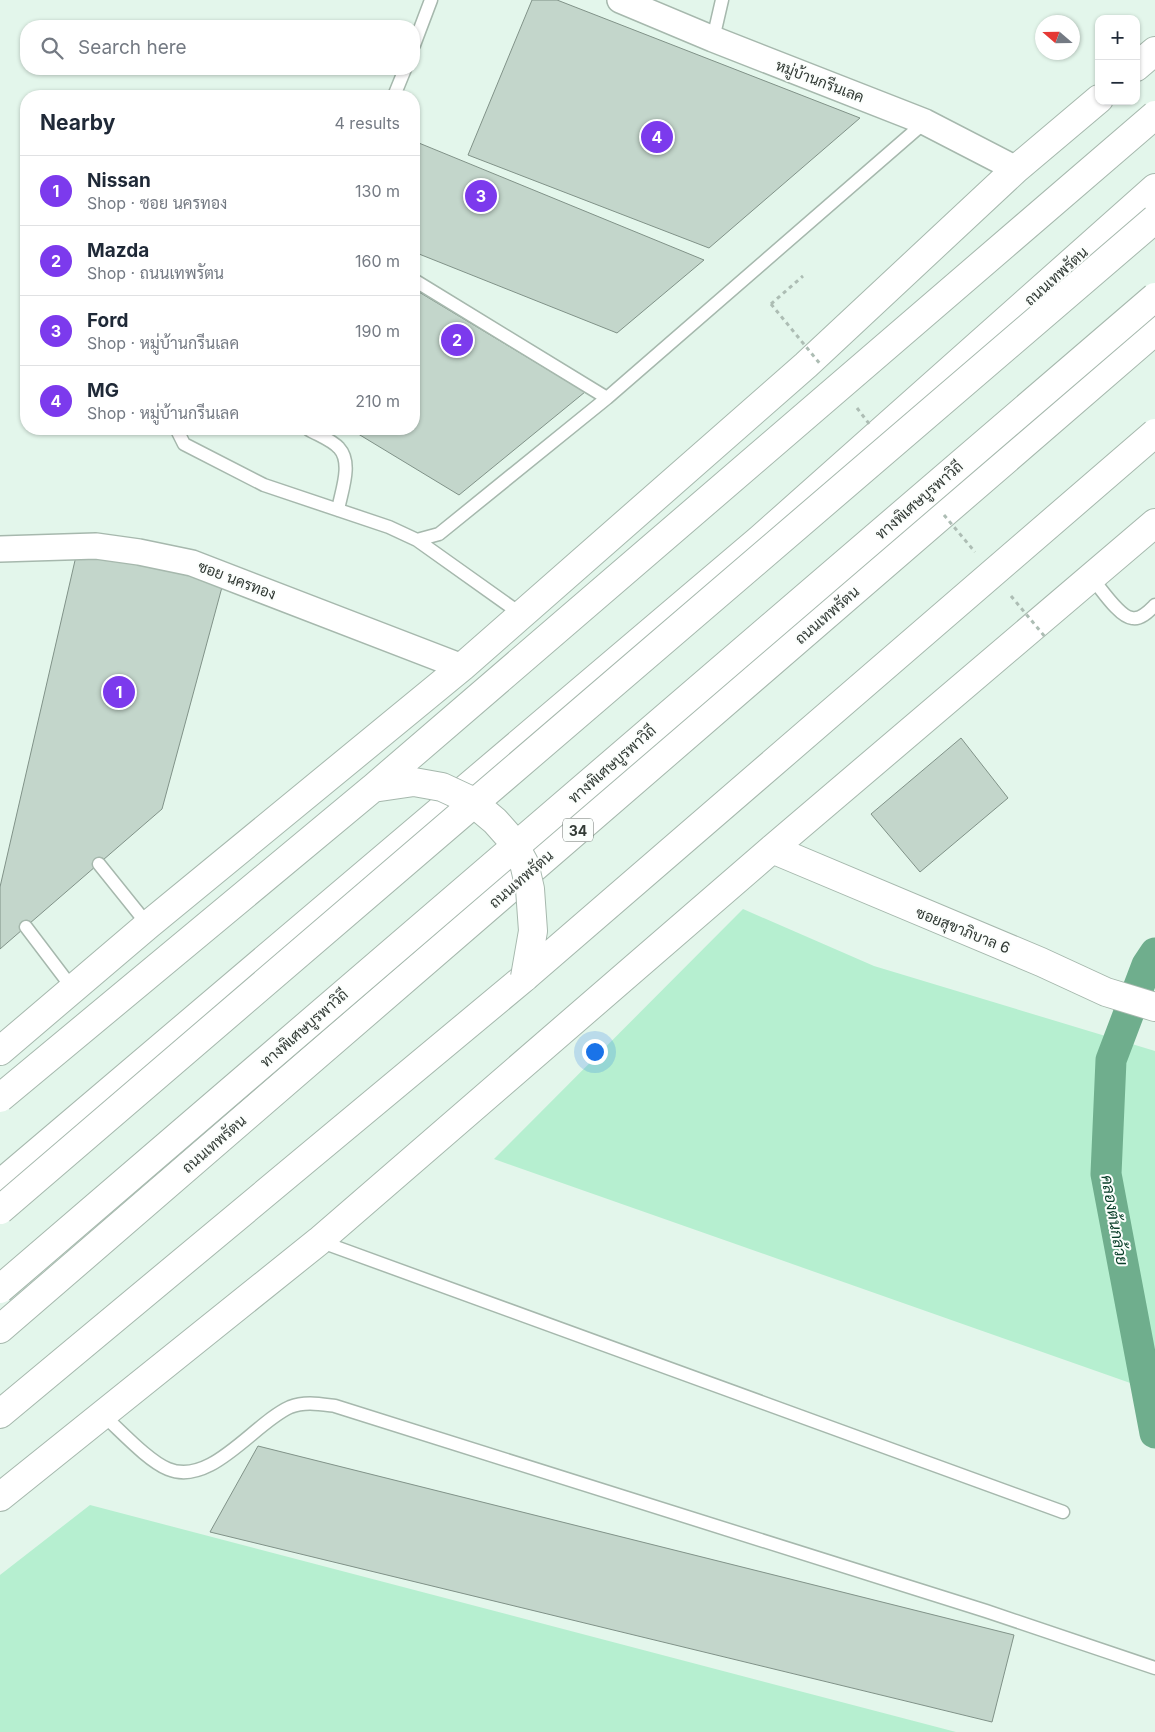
<!DOCTYPE html>
<html lang="en">
<head>
<meta charset="utf-8">
<style>
	body { margin:0; font-family:Inter,Sarabun,sans-serif; background:#f2f2f3; color:#1f2937 }
	.controls { position:absolute; right:15px; top:15px; display:grid; overflow:hidden; border-radius:10px; box-shadow:0 1px 4px #0004 }
	.controls button { width:45px; height:45px; display:grid; place-items:center; padding:0; border:0; border-bottom:1px solid #e0e1e3; background:#fff; color:#1f2937; font:25px sans-serif }
	.compass { position:absolute; left:1035px; top:15px; width:45px; height:45px; border-radius:50%; background:#fff; box-shadow:0 1px 4px #0004; rotate:290deg }
	.you { position:absolute; left:594px; top:1051px; width:18px; height:18px; margin:-12px; border:4px solid #fff; border-radius:50%; background:#1a73e8; box-shadow:0 0 0 8px #1a73e833 }
	.badge { display:grid; place-items:center; width:32px; height:32px; border-radius:50%; background:#7c3aed; color:#fff; font-size:16px; font-weight:700 }
	.pin { position:absolute; translate:-50% -50%; border:2px solid #fff; box-shadow:0 1px 5px #0006 }
	.list { margin:0; padding:0; list-style:none }
	h2 { display:flex; justify-content:space-between; align-items:center; height:65px; margin:0; padding:0 20px; font-size:21px }
	h2 small { font-size:16px; font-weight:400; color:#747a83 }
	.list li { display:grid; grid-template-columns:32px 1fr auto; gap:15px; align-items:center; box-sizing:border-box; height:70px; padding:0 20px; border-top:1px solid #e0e1e3 }
	.list b { display:block; font-size:19px; white-space:nowrap }
	.list p { margin:0; font-size:16px; white-space:nowrap; color:#747a83 }
	.list em { font-size:16px; font-style:normal; color:#747a83 }
	.icon { flex:none; width:28px; height:28px; fill:none; stroke:currentColor; stroke-width:2; stroke-linecap:round; stroke-linejoin:round }
	.map { position:relative; flex:none; width:1155px; height:1732px; overflow:hidden }
	.search { position:absolute; background:#fff; box-shadow:0 1px 4px #0004; left:20px; top:20px; width:400px; height:55px; display:flex; align-items:center; gap:12px; box-sizing:border-box; padding:0 18px; border-radius:20px; color:#747a83; font-size:19px }
	.panel { position:absolute; background:#fff; box-shadow:0 1px 4px #0004; left:20px; top:90px; width:400px; height:345px; border-radius:20px }
	.map>svg:first-child { display:block }
</style>
</head>
<body>
<div class="map">
<svg width="1155" height="1732" viewBox="0 0 1155 1732">
	<rect width="100%" height="100%" fill="#e3f6eb"/>
	<path fill="#b6efd0" d="M743,909L874,966L1155,1051V1386L1153,1391L494,1159Z
		M90,1505L956,1732H0V1575Z"/>
	<g fill="none" stroke-linecap="round" stroke-linejoin="round">
		<path stroke="#6fae8d" stroke-width="31" d="M1155,953L1147,965L1111,1060L1106,1174L1155,1433"/>
	</g>
	<path fill="#c3d6cb" stroke="#809288" d="M532,0H557L860,118L709,248L468,155Z
		M414,141L704,260L617,333L414,252Z
		M414,289L585,392L459,495L350,429H414Z
		M79,543L225,576L162,809L0,949V887Z
		M961,738L1008,798L920,872L871,814Z
		M258,1446L1014,1635L992,1722L210,1532Z"/>
	<g fill="none" stroke-linecap="round" stroke-linejoin="round">
		<defs>
			<path id="lane" d="M713,39L722,0
				M414,45L431,0
				M394,96L405,69
				M414,280L607,398
				M178,429V432L184,444L264,485L389,527L417,540L439,534L607,398L925,122
				M308,429C318,435 332,440 339,448C353,463 341,492 338,510
				M417,540L521,614
				M1091,577C1100,587 1119,617 1132,618C1141,620 1149,611 1155,605
				M99,864L148,925
				M26,927L73,989
				M319,1241L1063,1512
				M103,1415C120,1430 148,1461 168,1469C211,1487 254,1423 290,1407C305,1401 320,1404 335,1406L986,1611L1155,1668"/>
			<path id="street" d="M620,0L713,39L925,122L1016,169
				M0,549L96,546L139,552L192,563L462,667"/>
			<path id="secondary" d="M1136,67L1155,51
				M772,849L1041,962L1106,992L1155,1007
				M0,1051L148,925L462,667L806,365L1016,169L1099,99
				M0,1497L319,1241L772,849L1155,523"/>
			<path id="highway" d="M0,1184L759,540L1155,188
				M0,1329L1155,331
				M0,1414L525,977"/>
		</defs>
		<use href="#lane" stroke="#a6b8ad" stroke-width="15"/>
		<use href="#street" stroke="#a6b8ad" stroke-width="28"/>
		<use href="#secondary" stroke="#a6b8ad" stroke-width="30"/>
		<use href="#highway" stroke="#a6b8ad" stroke-width="30"/>
		<path stroke="#adbdb4" stroke-width="3" stroke-dasharray="4 4" stroke-linecap="butt" d="M771,304L803,276"/>
		<use href="#lane" stroke="#fff" stroke-width="12"/>
		<use href="#street" stroke="#fff" stroke-width="25"/>
		<use href="#secondary" stroke="#fff" stroke-width="28"/>
		<use href="#highway" stroke="#fff" stroke-width="28"/>
		<defs>
			<path id="highway-bridge" d="M373,788L1155,115
				M525,977L1155,433
				M0,1098L373,788L414,782L442,787L470,800L495,821L511,839L524,863L530,889L533,931L525,977
				M0,1210L1155,219
				M0,1289L1155,297"/>
		</defs>
		<use href="#highway-bridge" stroke="#a6b8ad" stroke-width="30" stroke-linecap="butt"/>
		<path stroke="#adbdb4" stroke-width="3" stroke-dasharray="4 4" stroke-linecap="butt" d="M771,304L821,365
			M857,408L870,425
			M944,515L975,552
			M1011,596L1046,638"/>
		<use href="#highway-bridge" stroke="#fff" stroke-width="28"/>
	</g>
	<g text-anchor="middle" dominant-baseline="central" stroke-width="4" stroke-linejoin="round" paint-order="stroke">
		<rect fill="#fbfefc" stroke="#6e7571" stroke-width="1" x="563" y="818.5" width="30" height="23" rx="4"/>
		<g font-size="14" font-weight="bold" fill="#323a35">
			<text x="578" y="830">34</text>
		</g>
		<g font-size="15" fill="#323a35" stroke="#fbfefc">
			<text transform="translate(820 81) rotate(21)">หมู่บ้านกรีนเลค</text>
			<text transform="translate(1056 276) rotate(-42)">ถนนเทพรัตน</text>
			<text transform="translate(919 500) rotate(-41)">ทางพิเศษบูรพาวิถี</text>
			<text transform="translate(237 580) rotate(21)">ซอย นครทอง</text>
			<text transform="translate(827 615) rotate(-41)">ถนนเทพรัตน</text>
			<text transform="translate(612 764) rotate(-41)">ทางพิเศษบูรพาวิถี</text>
			<text transform="translate(521 879) rotate(-41)">ถนนเทพรัตน</text>
			<text transform="translate(963 930) rotate(22)">ซอยสุขาภิบาล 6</text>
			<text transform="translate(304 1028) rotate(-41)">ทางพิเศษบูรพาวิถี</text>
			<text transform="translate(214 1144) rotate(-41)">ถนนเทพรัตน</text>
		</g>
		<g font-size="16" font-style="italic" fill="#0b402a" stroke="#fbfefc">
			<text transform="translate(1115 1220) rotate(80)">คลองต้นกล้วย</text>
		</g>
	</g>
</svg>
<div class="controls">
<button>+</button>
<button>−</button>
</div>
<svg class="compass" viewBox="-18 -18 36 36"><path d="M0-13l5 13h-10z" fill="#e53935"/><path d="M0 13l5-13h-10z" fill="#747a83"/></svg>
<div class="you"></div>
<div class="pin badge" style="left:119px;top:692px">1</div>
<div class="pin badge" style="left:457px;top:340px">2</div>
<div class="pin badge" style="left:481px;top:196px">3</div>
<div class="pin badge" style="left:657px;top:137px">4</div>
<div class="search"><svg class="icon" aria-label="search" viewBox="0 0 24 24"><circle cx="10" cy="10" r="6"/><path d="M15 15l6 6"/></svg>Search here</div>
<section class="panel">
<h2>Nearby<small>4 results</small></h2>
<ul class="list">
<li><span class="badge">1</span><div><b>Nissan</b><p>Shop · ซอย นครทอง</p></div><em>130 m</em></li>
<li><span class="badge">2</span><div><b>Mazda</b><p>Shop · ถนนเทพรัตน</p></div><em>160 m</em></li>
<li><span class="badge">3</span><div><b>Ford</b><p>Shop · หมู่บ้านกรีนเลค</p></div><em>190 m</em></li>
<li><span class="badge">4</span><div><b>MG</b><p>Shop · หมู่บ้านกรีนเลค</p></div><em>210 m</em></li>
</ul>
</section>
</div>
</body>
</html>
